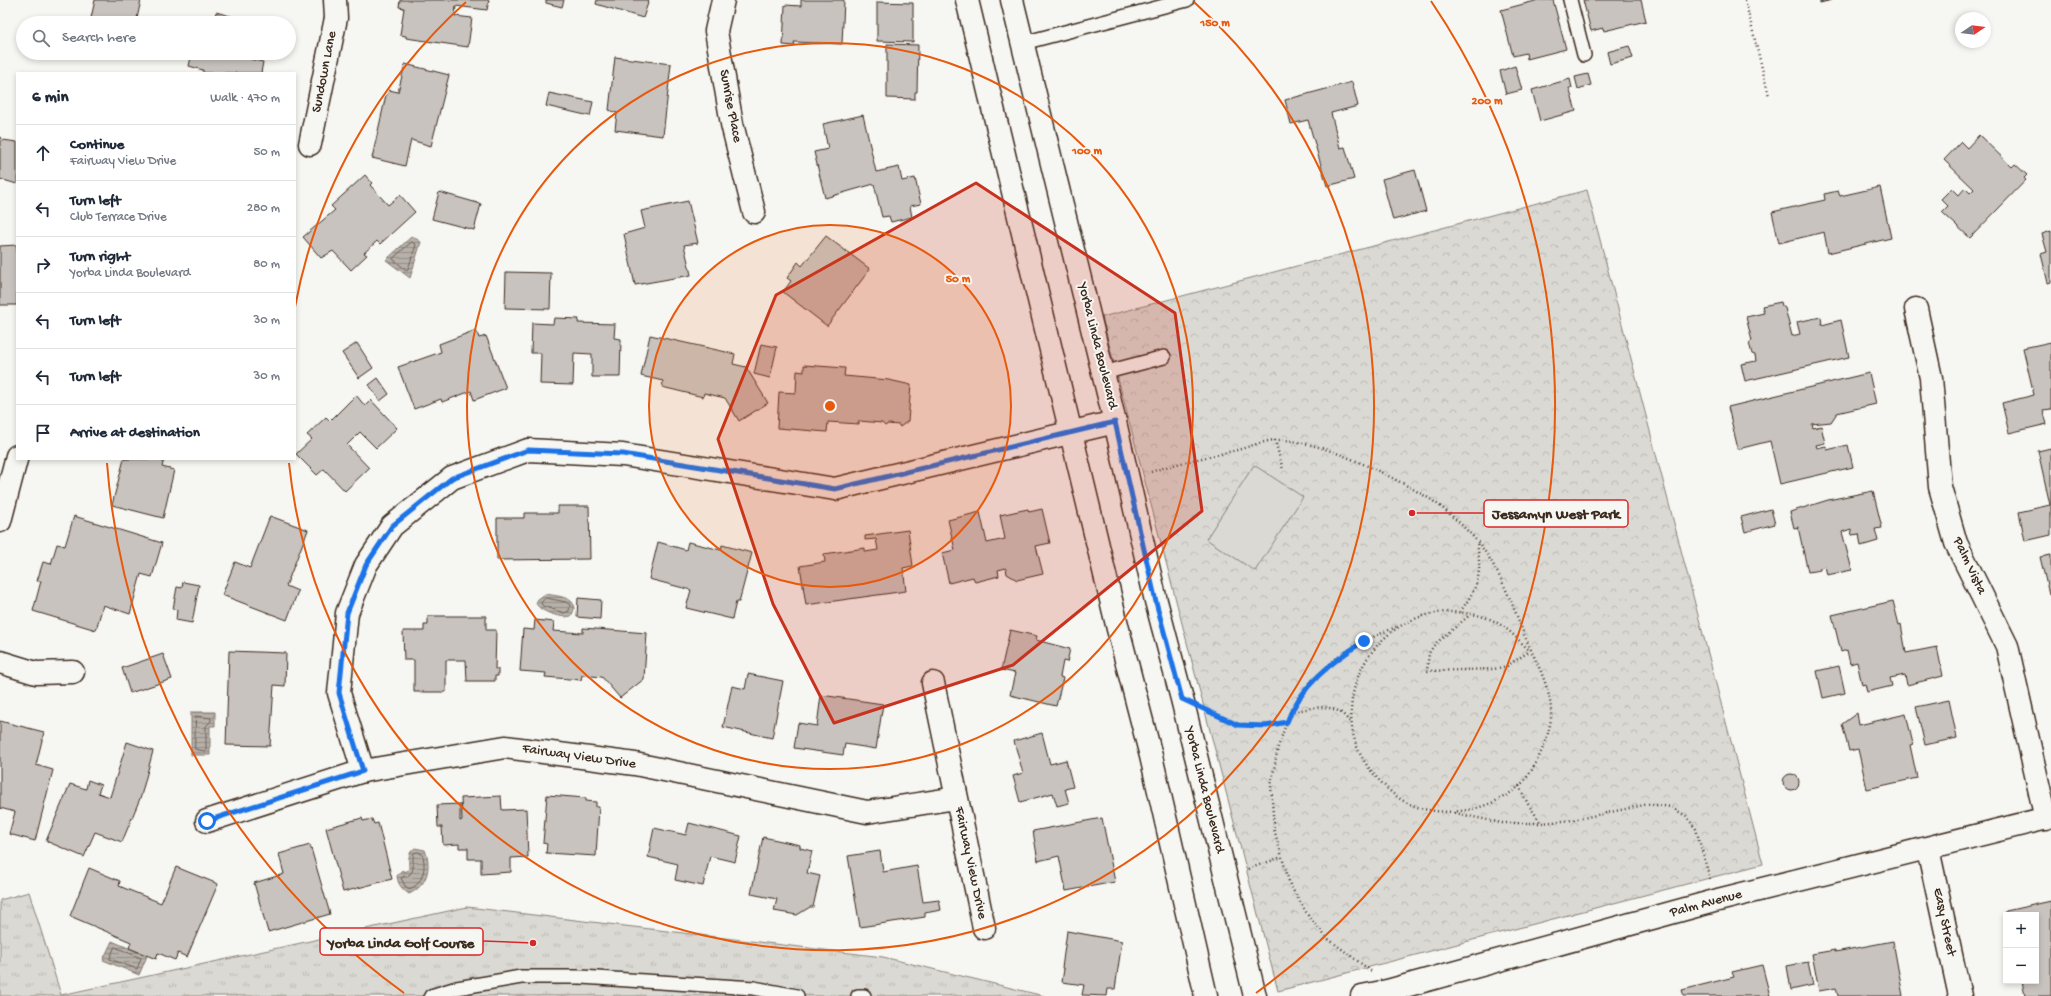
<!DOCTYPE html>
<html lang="en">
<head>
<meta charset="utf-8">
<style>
	:root { --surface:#fff; --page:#f2f2f3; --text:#1f2937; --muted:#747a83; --line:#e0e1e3 }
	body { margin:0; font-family:"Gochi Hand",sans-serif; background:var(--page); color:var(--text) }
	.controls { position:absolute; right:12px; bottom:12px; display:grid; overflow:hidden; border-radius:0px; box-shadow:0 2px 6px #0003 }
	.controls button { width:36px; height:36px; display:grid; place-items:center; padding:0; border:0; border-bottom:1px solid var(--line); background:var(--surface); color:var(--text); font:20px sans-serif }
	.compass { position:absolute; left:1955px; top:12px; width:36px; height:36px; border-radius:50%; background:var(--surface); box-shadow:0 2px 6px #0003; rotate:77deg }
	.stop { position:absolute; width:12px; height:12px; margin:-9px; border:3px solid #1a73e8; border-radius:50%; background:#fff }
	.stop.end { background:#1a73e8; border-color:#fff; box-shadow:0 1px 4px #0008 }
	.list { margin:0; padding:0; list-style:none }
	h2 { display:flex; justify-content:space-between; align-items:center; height:52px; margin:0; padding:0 16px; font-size:17px }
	h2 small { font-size:13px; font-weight:400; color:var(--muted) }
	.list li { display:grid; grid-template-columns:26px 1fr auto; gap:12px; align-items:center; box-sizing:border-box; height:56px; padding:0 16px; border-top:1px solid var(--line) }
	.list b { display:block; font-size:15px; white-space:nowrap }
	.list p { margin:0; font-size:13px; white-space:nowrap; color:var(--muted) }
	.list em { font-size:13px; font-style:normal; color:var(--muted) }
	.icon { flex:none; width:22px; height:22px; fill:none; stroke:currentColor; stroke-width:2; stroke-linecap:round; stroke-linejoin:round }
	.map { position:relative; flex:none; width:2051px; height:996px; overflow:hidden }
	.search { position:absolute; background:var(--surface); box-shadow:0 2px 6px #0003; left:16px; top:16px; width:280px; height:44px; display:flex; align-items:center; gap:10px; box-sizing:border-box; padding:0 14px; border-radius:22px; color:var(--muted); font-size:15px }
	.panel { position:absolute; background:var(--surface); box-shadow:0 2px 6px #0003; left:16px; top:72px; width:280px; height:388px; border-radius:0px }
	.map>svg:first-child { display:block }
	.grass { fill:url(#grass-tufts); stroke:#8a8278 }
	.forest { fill:url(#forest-crowns); stroke:#8a8278 }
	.pitch { fill:#dad9d3; stroke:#8a8278 }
	.water { fill:url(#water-rules); stroke:#857a71 }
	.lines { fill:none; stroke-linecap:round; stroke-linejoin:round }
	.shore { stroke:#6c6056; stroke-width:1 }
	.building { fill:#c8c3be; stroke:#3b2a1e }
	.lane-casing { stroke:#3b2a1e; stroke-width:16 }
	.street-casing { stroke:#3b2a1e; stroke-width:25 }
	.primary-casing { stroke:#3b2a1e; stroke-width:25 }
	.path { stroke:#3b2a1e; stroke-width:2.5; stroke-dasharray:1 3; stroke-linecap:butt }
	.lane { stroke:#f6f6f2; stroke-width:13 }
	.street { stroke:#f6f6f2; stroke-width:22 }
	.primary { stroke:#f6f6f2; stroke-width:22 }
	.route { stroke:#1a73e8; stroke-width:5 }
	.marked { fill:#c8321e; fill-opacity:0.2; stroke:#c8321e; stroke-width:3; stroke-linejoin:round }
	.ring { fill:none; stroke:#e8590c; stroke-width:2 }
	.labels { text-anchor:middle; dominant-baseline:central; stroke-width:4; stroke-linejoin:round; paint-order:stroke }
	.street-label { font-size:14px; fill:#3b2a1e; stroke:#f6f6f2 }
	.centre { fill:#e8590c; stroke:#f6f6f2; stroke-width:2 }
	.ring-label { font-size:12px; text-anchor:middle; font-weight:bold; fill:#e8590c; stroke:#f6f6f2; stroke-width:4; stroke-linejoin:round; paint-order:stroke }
	.leader { fill:none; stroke:#d62828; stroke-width:1.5 }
	.callout-dot { fill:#d62828; stroke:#f6f6f2; stroke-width:1.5 }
	.callout { fill:#f6f6f2; stroke:#d62828; stroke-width:1.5 }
	.callout-label { font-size:15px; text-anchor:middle; font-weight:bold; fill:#3b2a1e }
</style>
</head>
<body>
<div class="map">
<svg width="2051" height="996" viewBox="0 0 2051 996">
	<defs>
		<pattern id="grass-tufts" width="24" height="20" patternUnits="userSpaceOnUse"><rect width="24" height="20" fill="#dad9d3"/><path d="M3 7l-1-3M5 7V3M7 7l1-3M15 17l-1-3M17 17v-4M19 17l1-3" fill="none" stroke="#bcbab5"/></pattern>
		<pattern id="forest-crowns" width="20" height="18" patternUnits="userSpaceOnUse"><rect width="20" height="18" fill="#dad9d3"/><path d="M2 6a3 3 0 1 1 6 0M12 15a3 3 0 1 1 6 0" fill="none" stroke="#bcbab5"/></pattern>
		<pattern id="water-rules" width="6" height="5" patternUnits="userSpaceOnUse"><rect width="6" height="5" fill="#b6b0a9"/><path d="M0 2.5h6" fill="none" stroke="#958f89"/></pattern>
	</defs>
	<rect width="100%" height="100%" fill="#f6f6f2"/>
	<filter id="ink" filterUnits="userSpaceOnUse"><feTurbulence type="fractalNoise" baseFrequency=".025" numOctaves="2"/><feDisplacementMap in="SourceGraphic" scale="8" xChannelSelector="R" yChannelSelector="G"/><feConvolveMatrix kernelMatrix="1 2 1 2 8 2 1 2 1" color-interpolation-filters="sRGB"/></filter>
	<g filter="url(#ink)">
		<polygon class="grass" points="29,892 61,995 467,907 883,957 1044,996 0,996 0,900"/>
		<polygon class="forest" points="1587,190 1763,864 1278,991 1102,317"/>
		<polygon class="pitch" points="1254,465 1303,497 1255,571 1206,539"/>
		<g class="water">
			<polygon points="412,236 421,242 410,278 386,260"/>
			<path d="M545 594C557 596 583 597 571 616 563 619 539 612 536 603L538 599Z"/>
			<polygon points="191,712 215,712 215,726 210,726 210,755 191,755"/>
			<path d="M415 848 425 850C432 868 427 886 409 894 402 889 398 885 397 876L402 870 405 872 409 869C409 860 407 853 415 848Z"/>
			<polygon points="112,941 147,956 139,975 103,960"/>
		</g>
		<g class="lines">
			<g class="shore">
				<polygon points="412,242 416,245 408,269 406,270 393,259"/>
				<polygon points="546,598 566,602 570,605 569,611 564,613 543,606 541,603"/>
				<polygon points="196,716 211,718 211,721 206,726 206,749 205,751 195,749"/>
				<path d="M418 852 422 854C427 866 423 885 409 889L405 886 401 878C404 875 407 877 410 874 416 869 411 860 414 853Z"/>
				<polygon points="115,947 141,958 137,969 110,959"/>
			</g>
		</g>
		<g class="building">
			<polygon points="95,0 141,0 136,23 111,23 91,18"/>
			<polygon points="400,0 489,0 487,10 456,6 455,16 472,18 468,47 406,38 406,36 400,35 404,8 399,7"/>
			<polygon points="546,0 564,0 562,7 546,3"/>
			<polygon points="597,0 649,0 643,18 596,4"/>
			<polygon points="801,0 844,0 842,44 794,42 795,46 783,45 785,5 801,6"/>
			<polygon points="1539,0 1553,0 1566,49 1527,59 1526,53 1513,56 1501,10"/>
			<polygon points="1583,0 1641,0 1646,21 1604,31 1603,28 1591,31"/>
			<polygon points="1820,0 1832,0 1820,3"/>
			<polygon points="877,2 913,3 913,42 877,41"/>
			<polygon points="216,12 255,23 214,23"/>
			<polygon points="887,44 918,45 917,92 915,92 915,99 887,98"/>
			<polygon points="1629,46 1633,58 1610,64 1607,52"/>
			<polygon points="192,53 252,53 250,59 263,62 261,73 203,73 203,70 189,66"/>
			<polygon points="615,57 671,64 663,136 615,130 617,113 609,110"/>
			<polygon points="405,64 449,75 431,146 411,140 405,166 372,158 386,95 387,95 389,90 398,92"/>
			<polygon points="1515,66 1522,90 1506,94 1500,71"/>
			<polygon points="1588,74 1591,85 1578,89 1575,77"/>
			<polygon points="1570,79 1572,88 1569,88 1576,111 1540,121 1532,90"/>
			<polygon points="1352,82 1358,106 1331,113 1340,148 1345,147 1354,179 1327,186 1308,120 1291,124 1285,100"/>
			<polygon points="549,93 593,102 590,116 546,106"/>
			<polygon points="863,115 876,172 899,167 902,181 915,178 921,204 910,206 912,217 891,222 889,216 882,217 874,184 825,198 814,152 828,149 823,124"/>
			<polygon points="1979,135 2012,167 2015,164 2027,175 2024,178 2026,180 1970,238 1942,212 1948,206 1941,199 1952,188 1959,195 1965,188 1970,193 1974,189 1944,160 1961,142 1967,148"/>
			<polygon points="0,136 3,140 17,142 17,184 0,179"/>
			<polygon points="1415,170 1426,211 1393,220 1382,179"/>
			<polygon points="365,175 372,183 370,185 388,205 400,195 415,212 380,244 377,241 364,253 367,255 351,270 333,251 321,258 303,237 335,210 331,206"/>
			<polygon points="1880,187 1891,238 1828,253 1824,232 1779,243 1772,212 1825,200 1824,194 1838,191 1840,196"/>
			<polygon points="439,192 481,204 474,230 432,219"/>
			<polygon points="688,201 698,243 684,245 691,275 635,285 624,234 645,228 641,211"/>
			<polygon points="2051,231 2051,282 2048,283 2041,254 2047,252 2042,234"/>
			<polygon points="826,236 870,269 827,326 783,292 791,281 787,278 798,262 802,266"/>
			<polygon points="17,245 17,305 0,305 0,246"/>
			<polygon points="506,272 551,273 550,309 505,308"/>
			<polygon points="1781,302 1782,306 1785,308 1792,336 1800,334 1797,322 1821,317 1822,325 1841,320 1849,357 1745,381 1741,364 1756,361 1755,355 1752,354 1749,343 1752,341 1746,317 1764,313 1762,306"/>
			<polygon points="554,318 579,319 578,323 615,324 614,338 621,339 620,377 592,377 592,354 574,353 573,385 540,384 541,353 531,353 532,323 553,324"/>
			<polygon points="476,330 479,338 486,336 506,388 474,400 471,391 442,402 441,399 414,409 398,367 441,352 439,344"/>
			<polygon points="650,335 735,354 733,364 746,367 768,403 739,421 725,398 704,393 703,397 662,387 663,381 641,376"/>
			<polygon points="2051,342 2051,409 2043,410 2047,424 2009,433 2002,403 2034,395 2023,348"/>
			<polygon points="357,343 373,368 359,378 342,353"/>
			<polygon points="761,344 777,347 770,378 754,374"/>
			<polygon points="804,365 845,368 844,376 889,380 911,385 908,421 900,427 899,425 888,424 885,426 882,423 859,421 859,424 828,422 827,432 777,428 779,392 796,393 797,371 804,372"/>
			<polygon points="1869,373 1876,404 1837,413 1831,422 1812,424 1813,428 1821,426 1825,443 1816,445 1817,448 1826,446 1827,450 1848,445 1853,467 1780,484 1770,441 1738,449 1728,407"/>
			<polygon points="378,378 389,394 380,401 369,385"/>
			<polygon points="356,395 365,406 371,400 397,428 376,448 360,432 347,445 369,468 345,491 324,469 317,475 296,454 312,439 307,435 326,417 330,421"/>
			<polygon points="2051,448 2051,535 2025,541 2019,512 2050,505 2038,451"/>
			<polygon points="124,459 164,459 162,467 174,470 163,518 112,505"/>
			<polygon points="1873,491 1882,528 1875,529 1878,541 1861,546 1859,534 1852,535 1851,529 1842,532 1852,570 1827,575 1825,566 1820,568 1820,570 1808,572 1798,527 1794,528 1790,512 1828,500"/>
			<polygon points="558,506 589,506 590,559 497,560 497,518 524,518 524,513 558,513"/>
			<polygon points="1028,509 1029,512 1042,509 1050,543 1036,546 1043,574 1017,580 1007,574 1006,568 998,570 999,576 975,582 973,577 949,583 942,553 955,550 948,520 980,512 987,543 1005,539 1000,515"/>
			<polygon points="1771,509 1775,524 1745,532 1741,517"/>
			<polygon points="74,516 162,543 152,577 141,574 130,614 103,605 96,630 33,611 41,581 37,581 43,562 51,564 57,544 65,546"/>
			<polygon points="270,516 308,530 286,586 298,591 287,620 222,595 235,562 250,568"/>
			<polygon points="908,530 913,566 903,568 906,591 806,605 800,566 825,562 824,554 865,548 865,552 878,550 876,539 865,540 865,536"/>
			<polygon points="658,542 686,550 688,542 721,550 722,545 752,553 739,602 736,602 732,619 686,608 691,590 649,579"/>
			<polygon points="2051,555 2051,594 2049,594 2040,557"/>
			<polygon points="183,582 199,585 192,623 176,620 177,610 173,609 177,587 182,588"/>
			<polygon points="578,598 601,600 600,619 577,617"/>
			<polygon points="1893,601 1899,625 1901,624 1906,653 1937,647 1943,676 1907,685 1905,675 1890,678 1892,686 1867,692 1865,684 1862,685 1857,662 1850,664 1847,650 1841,652 1832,615"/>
			<polygon points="428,616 486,616 486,630 496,630 495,669 498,669 498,676 495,676 495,681 467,681 466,660 446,660 446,692 414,692 414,660 404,660 403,631 424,631 424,625 428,625"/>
			<polygon points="535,620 554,622 553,631 583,633 583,628 647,633 644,679 620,698 602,677 582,675 581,680 545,677 546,673 520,671 523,629 534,630"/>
			<polygon points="1010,630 1037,636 1036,640 1070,649 1067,662 1063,661 1060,677 1063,678 1056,706 1010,695 1015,673 1001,670"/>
			<polygon points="229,651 286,653 285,686 274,685 270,746 226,745"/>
			<polygon points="163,654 172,679 130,693 122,668"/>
			<polygon points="1839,666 1845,693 1823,698 1817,671"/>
			<polygon points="748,674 783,681 772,738 723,727 732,686 745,689"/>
			<polygon points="821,695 883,704 876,749 845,744 843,755 794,748 798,723 817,726"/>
			<polygon points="1949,700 1957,738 1925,745 1916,707"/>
			<polygon points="1857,713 1859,725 1906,714 1913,744 1910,745 1917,778 1867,789 1858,749 1849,751 1842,724"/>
			<polygon points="0,721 44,732 36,765 53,770 35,841 9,834 15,812 0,808"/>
			<polygon points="1042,733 1050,764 1066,760 1073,787 1065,789 1069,803 1057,806 1053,793 1020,802 1013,776 1023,773 1014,741"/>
			<polygon points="127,742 153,751 141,796 122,842 95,832 84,857 46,841 70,784 86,789 88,780 101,785 98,793 110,797"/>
			<circle cx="1791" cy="782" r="8"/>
			<polygon points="547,795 586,798 586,801 596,802 596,807 599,807 596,856 546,853 547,844 543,843"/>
			<polygon points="501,796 502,810 526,809 528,857 511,858 511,872 481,874 481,859 468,859 468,848 459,848 459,844 443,845 442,827 438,827 437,805 460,804 460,821 462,820 461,798"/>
			<polygon points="362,818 363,821 372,819 374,824 378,823 392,879 343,892 326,828"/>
			<polygon points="1102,818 1115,882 1066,891 1059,856 1038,861 1033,831"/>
			<polygon points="689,823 741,836 735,862 710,856 703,886 675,880 678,864 648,857 654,828 686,835"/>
			<polygon points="763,837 800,845 800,848 812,851 807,873 820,876 813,907 810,907 797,915 774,911 777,899 751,894"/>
			<polygon points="310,845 330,914 268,932 254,883 284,874 279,854"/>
			<polygon points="880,851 883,872 917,866 923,902 939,900 941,910 925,913 925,917 860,927 848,856"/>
			<polygon points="176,867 218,884 187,957 178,953 175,960 158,953 156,959 129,948 131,942 70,916 89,868 120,881 119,886 161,903"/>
			<polygon points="2051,901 2051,996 2025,996 2022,981 2036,981 2036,915 2006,915 2006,911"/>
			<polygon points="1067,931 1122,941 1115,989 1108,989 1107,996 1082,995 1084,985 1062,982 1064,969 1062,968"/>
			<polygon points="1893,941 1903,996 1838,996 1836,988 1819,991 1812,954 1835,950 1835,952"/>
			<polygon points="1808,962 1813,985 1791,990 1787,966"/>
			<polygon points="1762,965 1770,996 1684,996 1682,990 1734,977 1732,972"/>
		</g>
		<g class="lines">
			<g class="lane-casing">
				<g id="lane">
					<polyline points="1570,0 1584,55"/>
					<polyline points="1023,43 1187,0"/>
					<polyline points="1103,373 1164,357"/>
					<polyline points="431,996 457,988 521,977 581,977 754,988 797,996"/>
					<polyline points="858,996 864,996"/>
				</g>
			</g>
			<g class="street-casing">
				<g id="street">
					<polyline points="723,0 716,31 732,124 754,212"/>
					<polyline points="310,144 336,18 335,0"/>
					<polyline points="1916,309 1931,378 1940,487 1956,543 2007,646 2046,819"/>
					<polyline points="0,521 17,456"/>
					<polyline points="0,662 36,673 73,672"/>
					<polyline points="933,683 984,928"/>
					<polyline points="363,771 339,693 347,613 366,565 392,526 452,478 528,450 623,455 835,489 1115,422"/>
					<polyline points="207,821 363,771 505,747 635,764 867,812 956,798"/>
					<polyline points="1928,849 1960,996"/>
					<polyline points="1362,996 1387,991 1718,900 2051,817"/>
				</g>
			</g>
			<g class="primary-casing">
				<g id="primary">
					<polyline points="967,0 1118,629 1151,756 1206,996"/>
					<polyline points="1012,0 1115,422 1156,601 1182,699 1255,996"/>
				</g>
			</g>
			<g class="path">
				<polyline points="1745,0 1769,96"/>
				<polyline points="1275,440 1283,470"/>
				<path d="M1151 472C1179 462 1209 457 1237 450 1249 447 1263 441 1275 440 1318 438 1394 477 1430 499 1443 507 1466 528 1476 540 1496 563 1511 600 1522 629 1532 656 1553 687 1551 718 1549 739 1534 773 1518 787 1485 815 1424 823 1390 791 1375 777 1361 761 1355 741 1337 679 1383 614 1448 612 1466 612 1486 615 1501 625 1512 632 1521 643 1530 651"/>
				<path d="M1460 612C1479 585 1482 576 1477 542"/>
				<polyline points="1471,614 1435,644 1429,653 1427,671 1494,669 1507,666 1530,651"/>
				<path d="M1209 712C1242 728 1250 729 1286 722"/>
				<path d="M1290 713C1305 709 1325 703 1340 712 1344 715 1348 720 1351 723"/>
				<polyline points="1519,786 1528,804 1541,823"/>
				<polyline points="1455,813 1502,823 1541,823 1573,820 1649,804 1671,807 1686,816 1696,829 1710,879"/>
				<polyline points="1248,869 1282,857"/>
				<polyline points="1371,971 1327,938 1309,917 1290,885 1274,829 1271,786 1278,747 1290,713 1311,682 1337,658 1364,641 1398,626"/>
			</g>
			<use href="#lane" class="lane"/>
			<use href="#street" class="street"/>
			<use href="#primary" class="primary"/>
		</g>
	</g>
	<g class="lines" filter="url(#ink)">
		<path class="route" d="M207 821 363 771 339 693 347 613 366 565 392 526 452 478 528 450 623 454 835 489 1115 422 1156 602 1182 699 1238 725 1266 726 1287 722C1300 686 1333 661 1364 641"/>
	</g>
	<path class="marked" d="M976 183 1175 313 1202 511 1013 665 834 723 773 604 718 439 776 295Z"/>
	<circle cx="830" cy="406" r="181" fill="#e8590c" fill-opacity=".12"/>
	<g class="ring">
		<circle cx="830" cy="406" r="181"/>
		<circle cx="830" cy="406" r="363"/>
		<path d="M295 307A544 544 0 0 1 466 2M1194 2A544 544 0 1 1 289 463"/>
		<path d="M404 993A725 725 0 0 1 107 463M1431 1A725 725 0 0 1 1256 993"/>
	</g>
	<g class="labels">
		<g class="street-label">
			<text transform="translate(325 72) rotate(-79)">Sundown Lane</text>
			<text transform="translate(730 106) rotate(79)">Sunrise Place</text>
			<text transform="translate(1097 346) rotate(76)">Yorba Linda Boulevard</text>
			<text transform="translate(1969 566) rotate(65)">Palm Vista</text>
			<text transform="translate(579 757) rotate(8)">Fairway View Drive</text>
			<text transform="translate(1204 790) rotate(76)">Yorba Linda Boulevard</text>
			<text transform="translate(970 863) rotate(78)">Fairway View Drive</text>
			<text transform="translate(1706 904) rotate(-15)">Palm Avenue</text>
			<text transform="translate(1944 922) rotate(78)">Easy Street</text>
		</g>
	</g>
	<circle cx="830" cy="406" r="6" class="centre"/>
	<g class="ring-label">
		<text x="1215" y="26">150 m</text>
		<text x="1487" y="104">200 m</text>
		<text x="1087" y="154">100 m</text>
		<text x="958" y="282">50 m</text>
	</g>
	<path class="leader" d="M1412 513L1484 513M533 943L483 941"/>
	<g class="callout-dot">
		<circle cx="1412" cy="513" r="4"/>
		<circle cx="533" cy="943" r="4"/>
	</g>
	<g class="callout">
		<rect x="1484" y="500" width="144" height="27" rx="4"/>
		<rect x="320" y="928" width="163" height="27" rx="4"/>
	</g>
	<g class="callout-label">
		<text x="1556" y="518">Jessamyn West Park</text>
		<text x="401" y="947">Yorba Linda Golf Course</text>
	</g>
</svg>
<div class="controls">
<button>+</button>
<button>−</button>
</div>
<svg class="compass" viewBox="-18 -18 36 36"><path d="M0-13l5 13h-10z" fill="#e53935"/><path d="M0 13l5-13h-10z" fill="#747a83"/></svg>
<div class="stop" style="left:207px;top:821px"></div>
<div class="stop end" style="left:1364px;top:641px"></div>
<div class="search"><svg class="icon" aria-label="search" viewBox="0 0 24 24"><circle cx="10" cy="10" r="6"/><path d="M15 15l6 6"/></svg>Search here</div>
<section class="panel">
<h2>6 min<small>Walk · 470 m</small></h2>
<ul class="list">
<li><svg class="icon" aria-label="ahead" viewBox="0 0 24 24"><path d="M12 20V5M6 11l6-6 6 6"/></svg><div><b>Continue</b><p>Fairway View Drive</p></div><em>50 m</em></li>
<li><svg class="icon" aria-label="left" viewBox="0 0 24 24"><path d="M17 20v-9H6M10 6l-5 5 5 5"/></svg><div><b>Turn left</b><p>Club Terrace Drive</p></div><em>280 m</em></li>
<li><svg class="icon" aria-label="right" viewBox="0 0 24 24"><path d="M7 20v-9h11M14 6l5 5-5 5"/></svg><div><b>Turn right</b><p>Yorba Linda Boulevard</p></div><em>80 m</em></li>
<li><svg class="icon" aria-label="left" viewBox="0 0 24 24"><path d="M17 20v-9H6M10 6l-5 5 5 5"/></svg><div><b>Turn left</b></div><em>30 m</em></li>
<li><svg class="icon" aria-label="left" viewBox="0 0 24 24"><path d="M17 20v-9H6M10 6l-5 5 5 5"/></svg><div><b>Turn left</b></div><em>30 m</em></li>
<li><svg class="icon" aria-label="arrive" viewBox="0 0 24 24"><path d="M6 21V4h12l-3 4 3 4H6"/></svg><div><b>Arrive at destination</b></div></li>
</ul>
</section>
</div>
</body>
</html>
